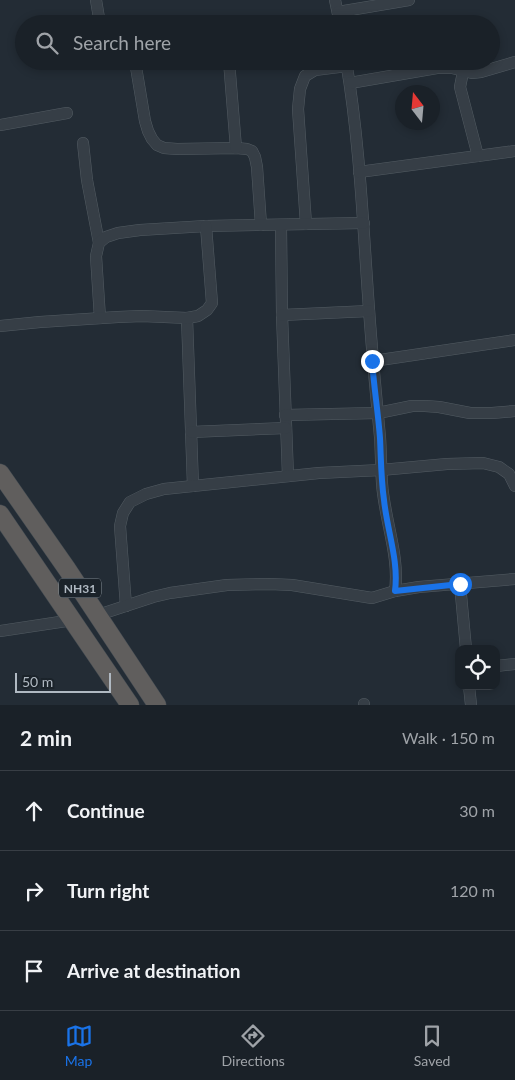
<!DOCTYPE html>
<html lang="en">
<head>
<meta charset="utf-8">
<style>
	:root { --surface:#1a2128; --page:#272e34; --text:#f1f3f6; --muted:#9fa3a8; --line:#383e45; --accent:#1a73e8 }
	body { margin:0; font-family:Lato,sans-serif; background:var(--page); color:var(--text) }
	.controls { position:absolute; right:15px; bottom:15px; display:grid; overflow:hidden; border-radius:10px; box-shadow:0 2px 8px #0003 }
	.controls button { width:45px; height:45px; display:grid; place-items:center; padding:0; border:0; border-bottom:1px solid var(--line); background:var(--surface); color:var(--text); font:25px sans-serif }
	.compass { position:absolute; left:395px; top:85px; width:45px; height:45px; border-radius:50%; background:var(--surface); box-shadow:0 2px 8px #0003; rotate:344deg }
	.scale { position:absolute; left:15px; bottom:12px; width:96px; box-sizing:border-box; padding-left:5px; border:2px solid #b0b9c2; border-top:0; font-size:14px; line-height:18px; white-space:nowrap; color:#b0b9c2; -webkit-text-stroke:4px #1b232a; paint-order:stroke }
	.stop { position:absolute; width:15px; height:15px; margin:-11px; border:4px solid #1a73e8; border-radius:50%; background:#fff }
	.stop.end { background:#1a73e8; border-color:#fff; box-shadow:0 1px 5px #0008 }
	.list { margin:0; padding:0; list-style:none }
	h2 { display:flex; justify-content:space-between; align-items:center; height:65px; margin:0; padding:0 20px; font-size:21px }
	h2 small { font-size:16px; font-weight:400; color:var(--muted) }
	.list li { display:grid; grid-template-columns:32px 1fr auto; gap:15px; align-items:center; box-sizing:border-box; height:80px; padding:0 20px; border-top:1px solid var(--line) }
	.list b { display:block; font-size:19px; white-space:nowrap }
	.list em { font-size:16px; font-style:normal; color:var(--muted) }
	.icon { flex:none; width:28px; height:28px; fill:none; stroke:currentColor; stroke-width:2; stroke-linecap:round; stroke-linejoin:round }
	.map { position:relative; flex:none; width:515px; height:705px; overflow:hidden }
	.search { position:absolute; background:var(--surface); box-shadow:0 2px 8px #0003; left:15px; right:15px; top:15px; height:55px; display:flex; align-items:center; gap:12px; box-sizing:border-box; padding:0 18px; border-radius:28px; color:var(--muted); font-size:19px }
	.sheet { height:305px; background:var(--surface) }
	nav { display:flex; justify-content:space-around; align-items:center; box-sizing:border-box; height:70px; border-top:1px solid var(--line); background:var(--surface); font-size:14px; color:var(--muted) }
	nav a { display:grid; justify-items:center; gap:2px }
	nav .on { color:var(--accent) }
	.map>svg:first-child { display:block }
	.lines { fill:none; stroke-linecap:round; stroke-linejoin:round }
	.minor-casing { stroke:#535c63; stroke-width:12 }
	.trunk-casing { stroke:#404950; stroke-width:19 }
	.minor { stroke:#363e46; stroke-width:11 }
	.trunk { stroke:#605e5d; stroke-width:18 }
	.route { stroke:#1a73e8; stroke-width:6 }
	.labels { text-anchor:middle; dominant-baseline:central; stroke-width:4.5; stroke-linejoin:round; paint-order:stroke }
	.shield { fill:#1b232a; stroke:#838c94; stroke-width:1 }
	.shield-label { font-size:12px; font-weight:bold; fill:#b0b9c2 }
</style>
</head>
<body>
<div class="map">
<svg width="515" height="705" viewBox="0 0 515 705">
	<rect width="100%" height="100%" fill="#232c35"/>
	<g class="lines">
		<g class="minor-casing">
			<g id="minor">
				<polyline points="96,0 100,24"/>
				<polyline points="335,0 340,24"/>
				<polyline points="338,12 409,0"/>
				<polyline points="135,61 145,121 148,131 152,139 157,145 164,148 177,149 236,148 247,149 252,151 255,157 257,167 261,225"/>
				<polyline points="229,61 236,148"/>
				<path d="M346 61C360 143 363 227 369 309 372 352 376 395 380 437 381 452 381 468 382 483 384 518 400 556 395 591"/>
				<polyline points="463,72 460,87 478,156"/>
				<polyline points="350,83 437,68 452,68 472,73 481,72 515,62"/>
				<polyline points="0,125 67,113"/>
				<polyline points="83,143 87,180 99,243"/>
				<polyline points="359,172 515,151"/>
				<polyline points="306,224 298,109 300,89 305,76 315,70 347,66"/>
				<polyline points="281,225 282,315 288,476"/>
				<polyline points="282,315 369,311"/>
				<polyline points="100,318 96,256 99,243 106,237 118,233 140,230 206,226 364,223"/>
				<polyline points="187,318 193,486"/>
				<polyline points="0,326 40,322 118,317 142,316 187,318 198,316 207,310 212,303 206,226"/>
				<polyline points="373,361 515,340"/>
				<polyline points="285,415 378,413 412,406 425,406 439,407 470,413 492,413 515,411"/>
				<polyline points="191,432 286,428"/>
				<polyline points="460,584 466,649"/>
				<polyline points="126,606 120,526 123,513 130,502 146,494 164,489 319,473 381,470 447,464 483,463 499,467 509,474 515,486"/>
				<polyline points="98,615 153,597 170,593 227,585 270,584 292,585 372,598 395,591 419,587 515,579"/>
				<polyline points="0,631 73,620"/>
				<polyline points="496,666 515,664"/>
				<polyline points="469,686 471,705"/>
				<polyline points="364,704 364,705"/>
			</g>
		</g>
		<g class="trunk-casing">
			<g id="trunk">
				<polyline points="0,473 67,569 157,705"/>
				<polyline points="0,514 130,705"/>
			</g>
		</g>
		<use href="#minor" class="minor"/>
		<use href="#trunk" class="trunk"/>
	</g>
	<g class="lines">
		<path class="route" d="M372 361C374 387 378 412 380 438 381 459 381 479 384 500 387 530 399 561 395 591L460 584"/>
	</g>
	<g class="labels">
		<rect class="shield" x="59" y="578.5" width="42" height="19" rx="4"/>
		<g class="shield-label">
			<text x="80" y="588">NH31</text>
		</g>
	</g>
</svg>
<div class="controls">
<button><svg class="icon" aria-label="locate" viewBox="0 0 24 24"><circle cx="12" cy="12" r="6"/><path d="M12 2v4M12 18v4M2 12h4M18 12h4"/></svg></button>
</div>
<svg class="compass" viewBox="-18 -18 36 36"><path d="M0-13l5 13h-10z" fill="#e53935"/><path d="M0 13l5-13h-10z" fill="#9fa3a8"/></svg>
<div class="scale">50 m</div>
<div class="stop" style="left:460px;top:584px"></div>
<div class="stop end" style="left:372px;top:361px"></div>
<div class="search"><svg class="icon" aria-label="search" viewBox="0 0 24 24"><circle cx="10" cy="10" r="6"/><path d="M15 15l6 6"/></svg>Search here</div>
</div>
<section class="sheet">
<h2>2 min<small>Walk · 150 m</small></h2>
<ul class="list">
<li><svg class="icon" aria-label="ahead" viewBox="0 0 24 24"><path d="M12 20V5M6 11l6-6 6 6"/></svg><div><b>Continue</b></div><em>30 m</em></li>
<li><svg class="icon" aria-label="right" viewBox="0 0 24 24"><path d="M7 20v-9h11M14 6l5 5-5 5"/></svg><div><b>Turn right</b></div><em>120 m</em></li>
<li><svg class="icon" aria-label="arrive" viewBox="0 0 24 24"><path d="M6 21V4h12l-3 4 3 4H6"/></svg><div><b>Arrive at destination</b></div></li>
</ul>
</section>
<nav>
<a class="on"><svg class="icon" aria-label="map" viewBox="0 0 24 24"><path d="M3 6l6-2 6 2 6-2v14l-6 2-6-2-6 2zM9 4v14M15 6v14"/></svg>Map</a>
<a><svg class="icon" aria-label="directions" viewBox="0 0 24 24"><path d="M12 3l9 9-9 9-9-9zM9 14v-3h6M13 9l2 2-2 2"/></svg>Directions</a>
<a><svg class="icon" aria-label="saved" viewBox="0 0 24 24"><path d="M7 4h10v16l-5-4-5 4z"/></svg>Saved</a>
</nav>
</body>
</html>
